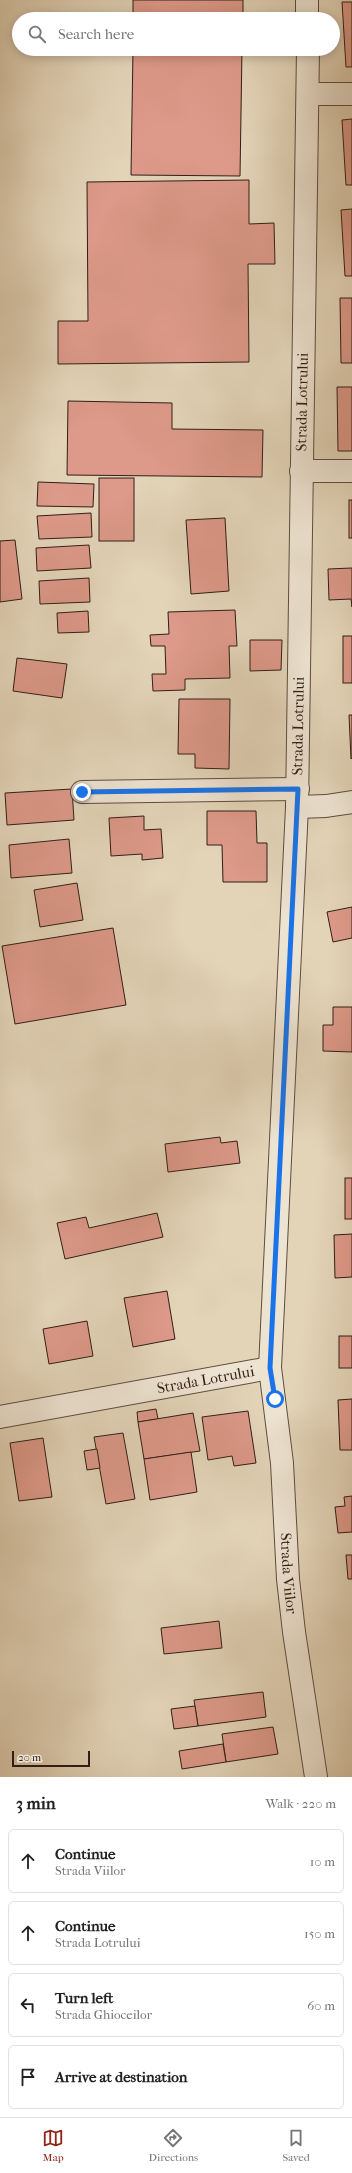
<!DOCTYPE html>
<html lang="en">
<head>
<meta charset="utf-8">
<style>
	:root { --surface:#fff; --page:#f2f2f2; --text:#202124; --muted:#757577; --line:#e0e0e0; --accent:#8f2418 }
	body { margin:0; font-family:"IM FELL French Canon",serif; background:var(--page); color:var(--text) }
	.scale { position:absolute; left:12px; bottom:10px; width:78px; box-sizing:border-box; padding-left:4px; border:2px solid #311e17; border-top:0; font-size:11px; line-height:14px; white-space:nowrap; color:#311e17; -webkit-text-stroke:3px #ede3d1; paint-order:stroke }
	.stop { position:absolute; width:12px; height:12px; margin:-9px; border:3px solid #1a73e8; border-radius:50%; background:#fff }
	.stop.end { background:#1a73e8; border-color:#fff; box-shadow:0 1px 4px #0008 }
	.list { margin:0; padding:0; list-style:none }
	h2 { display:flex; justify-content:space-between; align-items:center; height:52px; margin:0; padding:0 16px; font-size:17px }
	h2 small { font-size:13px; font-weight:400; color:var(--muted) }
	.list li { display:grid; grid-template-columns:26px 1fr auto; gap:12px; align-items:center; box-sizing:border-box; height:64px; margin:0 8px 8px; padding:0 8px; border:1px solid var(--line); border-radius:6px }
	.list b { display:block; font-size:15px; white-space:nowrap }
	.list p { margin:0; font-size:13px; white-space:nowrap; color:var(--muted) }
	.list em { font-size:13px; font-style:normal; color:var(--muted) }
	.icon { flex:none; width:22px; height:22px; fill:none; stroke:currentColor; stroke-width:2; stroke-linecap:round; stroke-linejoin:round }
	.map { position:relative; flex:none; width:352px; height:1777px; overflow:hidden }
	.search { position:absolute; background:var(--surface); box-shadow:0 2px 10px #0003; left:12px; right:12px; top:12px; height:44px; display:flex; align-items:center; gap:10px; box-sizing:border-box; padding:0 14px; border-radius:22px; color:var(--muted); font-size:15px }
	.sheet { height:340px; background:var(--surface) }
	nav { display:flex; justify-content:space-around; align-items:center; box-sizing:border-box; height:56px; border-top:1px solid var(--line); background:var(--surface); font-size:11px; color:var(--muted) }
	nav a { display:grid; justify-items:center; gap:2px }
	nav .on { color:var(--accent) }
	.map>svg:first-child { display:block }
	.building { fill:#dd9989; stroke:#311e17 }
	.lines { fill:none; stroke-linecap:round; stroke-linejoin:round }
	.minor-casing { stroke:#5e4c3f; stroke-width:24 }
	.minor { stroke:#ede3d1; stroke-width:22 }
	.route { stroke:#1a73e8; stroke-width:5 }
	.labels { text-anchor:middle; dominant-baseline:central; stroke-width:3; stroke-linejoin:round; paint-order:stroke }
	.street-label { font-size:15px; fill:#311e17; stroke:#ede3d1 }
</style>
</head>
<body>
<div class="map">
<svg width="352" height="1777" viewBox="0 0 352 1777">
	<rect width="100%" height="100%" fill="#e3d4b8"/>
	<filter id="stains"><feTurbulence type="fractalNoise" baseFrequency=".005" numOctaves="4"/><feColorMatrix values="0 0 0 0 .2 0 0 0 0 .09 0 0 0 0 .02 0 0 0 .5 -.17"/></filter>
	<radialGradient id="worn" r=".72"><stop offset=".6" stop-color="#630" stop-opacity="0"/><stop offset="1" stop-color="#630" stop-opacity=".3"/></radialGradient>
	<g class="building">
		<rect x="133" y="0" width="110" height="19"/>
		<polygon points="342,2 352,2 352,67 346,67"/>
		<polygon points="133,49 242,49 240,176 131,175"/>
		<polygon points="352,119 352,185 346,185 342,120"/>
		<polygon points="249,180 249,224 274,223 275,264 248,264 249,362 58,364 58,321 88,321 87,182"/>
		<polygon points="352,209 352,276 345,276 341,210"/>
		<polygon points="340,298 352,298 352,363 341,363"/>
		<polygon points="337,387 352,387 352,451 338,451"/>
		<polygon points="68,401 172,403 172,429 263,430 262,477 67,475"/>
		<rect x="99" y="478" width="35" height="63"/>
		<polygon points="38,482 94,484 93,507 37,506"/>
		<rect x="349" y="500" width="3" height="38"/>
		<polygon points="91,513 92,537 39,539 37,516"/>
		<polygon points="225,518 229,591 191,594 186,520"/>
		<polygon points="15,540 22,599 0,602 0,541"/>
		<polygon points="89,545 91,568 37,571 36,548"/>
		<polygon points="352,568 352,607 351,599 329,600 328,569"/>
		<polygon points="89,578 90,602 40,604 39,581"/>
		<polygon points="235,610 237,646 229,646 230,678 185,679 185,690 153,691 152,674 166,674 165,646 151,646 150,635 169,634 168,612"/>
		<polygon points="88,611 89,632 58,633 57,613"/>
		<rect x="343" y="636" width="9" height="47"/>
		<polygon points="250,640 282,640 281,670 250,671"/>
		<polygon points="17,658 67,664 62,698 13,691"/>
		<polygon points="179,699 230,699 229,769 195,768 195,754 178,754"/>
		<polygon points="349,715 352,715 352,758 351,759"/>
		<polygon points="72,789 74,820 7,825 5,793"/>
		<polygon points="207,811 256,811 257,843 267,843 267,882 223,882 222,845 207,845"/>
		<polygon points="144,816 144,830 161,829 163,858 142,860 142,854 111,856 109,818"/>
		<polygon points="69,839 72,873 11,878 9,845"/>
		<polygon points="77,883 83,920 40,927 34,890"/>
		<polygon points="352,907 352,938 333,942 327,912"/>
		<polygon points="113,928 126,1005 15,1024 2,946"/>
		<polygon points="333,1007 352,1007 352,1052 323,1051 323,1025 333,1025"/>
		<polygon points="220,1137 221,1143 237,1141 240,1163 168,1172 165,1144"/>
		<rect x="345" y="1178" width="7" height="41"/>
		<polygon points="157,1213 163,1237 65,1259 57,1223 86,1217 89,1228"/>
		<polygon points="352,1234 352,1277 335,1278 334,1235"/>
		<polygon points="167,1291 175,1339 133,1347 124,1298"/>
		<polygon points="87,1321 93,1356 49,1364 43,1329"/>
		<rect x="339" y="1336" width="13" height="32"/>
		<polygon points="352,1399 352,1450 340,1450 338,1400"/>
		<polygon points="156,1409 158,1419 138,1422 137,1412"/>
		<polygon points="248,1411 256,1463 234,1466 232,1456 208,1460 202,1417"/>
		<polygon points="193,1413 200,1451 144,1459 138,1422"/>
		<polygon points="123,1433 135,1499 106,1504 94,1437"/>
		<polygon points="43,1438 52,1497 19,1501 10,1443"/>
		<polygon points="97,1449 100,1468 87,1470 84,1451"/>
		<polygon points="191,1452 197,1492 150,1500 144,1459"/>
		<polygon points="352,1496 352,1532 338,1533 335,1507 345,1506 344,1497"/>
		<polygon points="346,1555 352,1555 352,1579 348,1579"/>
		<polygon points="219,1621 222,1648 164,1654 161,1628"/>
		<polygon points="263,1692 266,1717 198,1726 194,1700"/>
		<polygon points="195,1706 198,1726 174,1729 171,1709"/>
		<polygon points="273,1727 278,1754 226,1762 222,1734"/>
		<polygon points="223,1744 226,1762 182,1769 179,1751"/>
	</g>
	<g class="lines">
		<g class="minor-casing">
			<g id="minor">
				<polyline points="307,0 307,19"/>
				<path id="s1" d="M308 49 297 807 270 1368 282 1463 288 1579 294 1632 316 1777"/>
				<polyline points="308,94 352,94"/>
				<polyline points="301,471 352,471"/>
				<polyline points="82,792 298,789"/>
				<polyline points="297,807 326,806 352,802"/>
				<path id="s2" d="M0 1417 270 1368"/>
			</g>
		</g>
		<use href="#minor" class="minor"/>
	</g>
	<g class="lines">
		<polyline class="route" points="82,792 298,789 270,1368 275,1399"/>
	</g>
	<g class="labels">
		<g class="street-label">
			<text transform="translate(302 402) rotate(-89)">Strada Lotrului</text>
			<text transform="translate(298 726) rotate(-89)">Strada Lotrului</text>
			<text stroke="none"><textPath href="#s2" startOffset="209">Strada Lotrului</textPath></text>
			<text stroke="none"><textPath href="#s1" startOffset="1526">Strada Viilor</textPath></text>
		</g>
	</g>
	<rect width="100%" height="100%" filter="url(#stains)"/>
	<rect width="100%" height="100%" fill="url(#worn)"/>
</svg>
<div class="scale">20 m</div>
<div class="stop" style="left:275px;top:1399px"></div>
<div class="stop end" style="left:82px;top:792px"></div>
<div class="search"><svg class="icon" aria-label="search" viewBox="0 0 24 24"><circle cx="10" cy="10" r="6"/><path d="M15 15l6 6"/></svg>Search here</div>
</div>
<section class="sheet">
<h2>3 min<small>Walk · 220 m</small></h2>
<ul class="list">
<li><svg class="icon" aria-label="ahead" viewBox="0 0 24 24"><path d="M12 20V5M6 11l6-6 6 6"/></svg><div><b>Continue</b><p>Strada Viilor</p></div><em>10 m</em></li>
<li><svg class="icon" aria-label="ahead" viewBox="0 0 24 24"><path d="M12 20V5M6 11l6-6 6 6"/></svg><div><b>Continue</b><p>Strada Lotrului</p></div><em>150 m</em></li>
<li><svg class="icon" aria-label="left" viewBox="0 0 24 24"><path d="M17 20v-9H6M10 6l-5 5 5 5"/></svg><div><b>Turn left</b><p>Strada Ghioceilor</p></div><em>60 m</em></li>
<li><svg class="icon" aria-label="arrive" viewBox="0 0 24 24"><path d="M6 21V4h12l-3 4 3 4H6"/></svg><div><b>Arrive at destination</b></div></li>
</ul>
</section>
<nav>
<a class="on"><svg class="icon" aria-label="map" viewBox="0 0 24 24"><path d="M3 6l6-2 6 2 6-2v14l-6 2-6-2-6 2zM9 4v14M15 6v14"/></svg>Map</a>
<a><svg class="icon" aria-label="directions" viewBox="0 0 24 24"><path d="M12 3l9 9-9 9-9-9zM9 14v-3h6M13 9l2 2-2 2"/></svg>Directions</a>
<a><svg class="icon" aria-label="saved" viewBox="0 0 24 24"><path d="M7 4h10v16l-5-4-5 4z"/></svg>Saved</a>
</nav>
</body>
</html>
